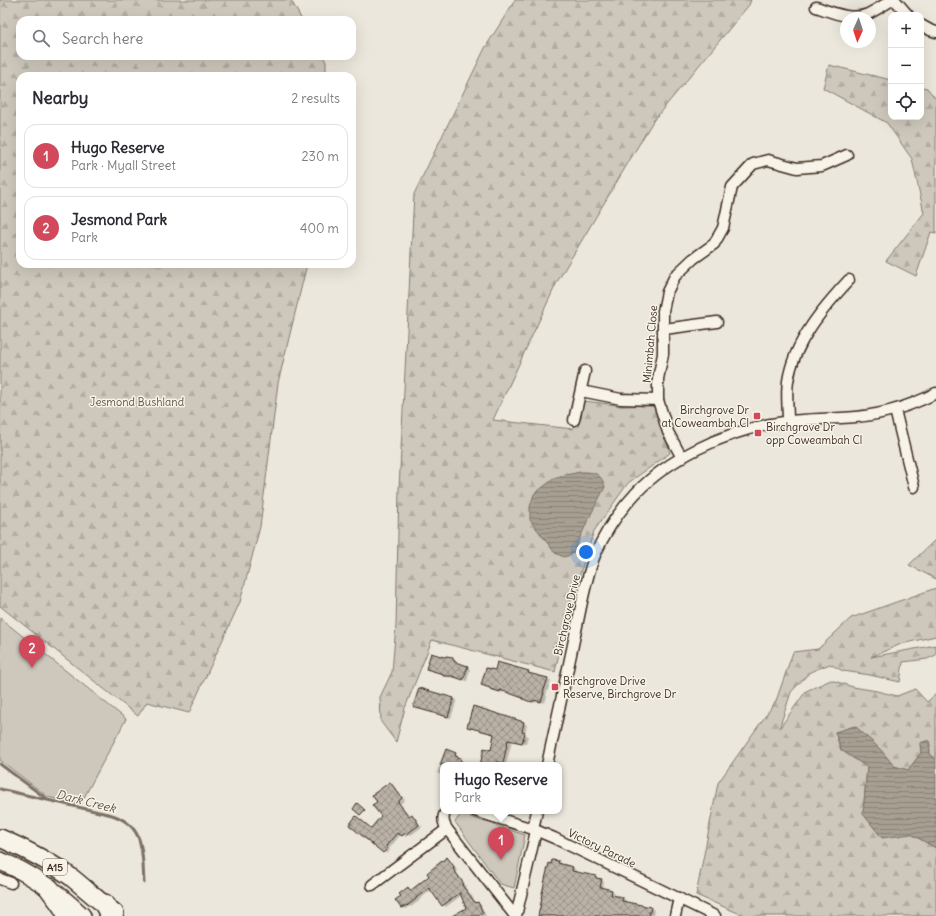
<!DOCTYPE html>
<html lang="en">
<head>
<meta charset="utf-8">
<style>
	:root { --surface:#fff; --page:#f2f2f3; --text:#2b2b33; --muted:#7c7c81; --line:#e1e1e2; --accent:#d1495b }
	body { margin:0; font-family:Delius,sans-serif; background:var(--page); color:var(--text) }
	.controls { position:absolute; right:12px; top:12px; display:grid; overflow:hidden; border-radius:8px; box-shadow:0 4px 16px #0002 }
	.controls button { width:36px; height:36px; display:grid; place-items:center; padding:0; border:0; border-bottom:1px solid var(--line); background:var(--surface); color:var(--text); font:20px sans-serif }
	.compass { position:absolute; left:840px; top:12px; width:36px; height:36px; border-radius:50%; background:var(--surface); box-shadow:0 4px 16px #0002; rotate:183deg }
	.you { position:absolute; left:586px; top:552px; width:14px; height:14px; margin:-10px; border:3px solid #fff; border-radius:50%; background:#1a73e8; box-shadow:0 0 0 6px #1a73e833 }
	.badge { display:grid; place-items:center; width:26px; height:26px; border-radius:50%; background:var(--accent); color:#fff; font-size:13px; font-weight:700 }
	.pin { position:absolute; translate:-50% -33px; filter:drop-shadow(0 1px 2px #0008) }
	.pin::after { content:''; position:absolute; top:21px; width:14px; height:12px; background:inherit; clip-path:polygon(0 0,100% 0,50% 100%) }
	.popup { position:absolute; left:440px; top:762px; width:122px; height:52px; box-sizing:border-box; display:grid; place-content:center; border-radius:8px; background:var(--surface); filter:drop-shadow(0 1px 3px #0005); font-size:13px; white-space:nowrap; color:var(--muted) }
	.popup b { font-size:15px; color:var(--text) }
	.popup::after { content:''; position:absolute; left:50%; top:100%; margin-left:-8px; border:8px solid transparent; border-top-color:var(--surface) }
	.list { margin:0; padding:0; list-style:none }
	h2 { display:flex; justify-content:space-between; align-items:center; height:52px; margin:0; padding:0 16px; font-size:17px }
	h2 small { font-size:13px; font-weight:400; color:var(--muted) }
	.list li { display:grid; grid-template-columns:26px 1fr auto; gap:12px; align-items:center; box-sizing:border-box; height:64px; margin:0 8px 8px; padding:0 8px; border:1px solid var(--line); border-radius:12px }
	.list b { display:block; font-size:15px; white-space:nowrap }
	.list p { margin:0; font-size:13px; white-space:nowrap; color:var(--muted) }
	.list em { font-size:13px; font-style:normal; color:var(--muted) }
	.icon { flex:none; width:22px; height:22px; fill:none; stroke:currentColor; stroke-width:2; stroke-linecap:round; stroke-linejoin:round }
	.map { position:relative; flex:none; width:936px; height:916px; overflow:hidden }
	.search { position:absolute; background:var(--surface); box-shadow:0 4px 16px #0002; left:16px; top:16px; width:340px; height:44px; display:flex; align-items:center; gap:10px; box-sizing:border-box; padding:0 14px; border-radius:12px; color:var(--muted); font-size:15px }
	.panel { position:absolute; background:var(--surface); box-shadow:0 4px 16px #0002; left:16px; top:72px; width:340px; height:196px; border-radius:12px }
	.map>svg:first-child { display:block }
	.forest { fill:url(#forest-firs); stroke:#84796d }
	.park { fill:#cec8bc; stroke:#84796d }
	.water { fill:url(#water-rules); stroke:#7c7064 }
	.shadow { fill:#0003 }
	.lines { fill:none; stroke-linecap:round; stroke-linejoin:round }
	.stream { stroke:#7c7064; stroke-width:3 }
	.building { fill:url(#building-cross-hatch); stroke:#3b2a1e }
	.minor-casing { stroke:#3b2a1e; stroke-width:13 }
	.trunk-casing { stroke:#3b2a1e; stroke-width:20 }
	.motorway-casing { stroke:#3b2a1e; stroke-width:22 }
	.minor { stroke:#f7f3e8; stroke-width:10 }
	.trunk { stroke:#f7f3e8; stroke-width:17 }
	.motorway { stroke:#f7f3e8; stroke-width:19 }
	.poi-dot { fill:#d1495b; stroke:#f7f3e8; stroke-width:1.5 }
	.labels { text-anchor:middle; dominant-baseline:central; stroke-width:3; stroke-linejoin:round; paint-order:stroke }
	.shield { fill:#f7f3e8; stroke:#73665b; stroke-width:1 }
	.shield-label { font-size:10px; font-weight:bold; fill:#3b2a1e }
	.street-label { font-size:11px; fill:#3b2a1e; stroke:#f7f3e8 }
	.park-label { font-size:11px; fill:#605246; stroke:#f7f3e8 }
	.poi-label { font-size:11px; fill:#3b2a1e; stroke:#f7f3e8; text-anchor:start }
	.water-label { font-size:12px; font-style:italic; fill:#615347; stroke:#f7f3e8 }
</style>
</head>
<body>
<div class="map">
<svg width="936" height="916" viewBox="0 0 936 916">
	<defs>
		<pattern id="forest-firs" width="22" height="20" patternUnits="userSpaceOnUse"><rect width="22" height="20" fill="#cec8bc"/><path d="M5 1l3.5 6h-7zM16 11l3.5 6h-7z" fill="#b2aca1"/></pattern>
		<pattern id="water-rules" width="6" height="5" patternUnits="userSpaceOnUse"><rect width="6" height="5" fill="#a89f93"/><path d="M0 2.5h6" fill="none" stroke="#8a8277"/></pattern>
		<pattern id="building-cross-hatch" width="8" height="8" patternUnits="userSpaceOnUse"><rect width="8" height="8" fill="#bab2a7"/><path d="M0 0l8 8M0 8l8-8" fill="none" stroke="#989187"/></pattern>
	</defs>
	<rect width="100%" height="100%" fill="#ece7dc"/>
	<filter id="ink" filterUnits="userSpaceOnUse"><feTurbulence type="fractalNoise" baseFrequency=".025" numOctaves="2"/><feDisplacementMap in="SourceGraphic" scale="8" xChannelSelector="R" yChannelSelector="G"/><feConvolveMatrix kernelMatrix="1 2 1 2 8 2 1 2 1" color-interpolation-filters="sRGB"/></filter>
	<g filter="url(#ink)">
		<g class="forest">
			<polygon points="0,0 291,0 302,20 20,20 20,56 323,56 326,62 326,76 20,76 20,264 307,264 278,383 260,527 240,602 189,713 147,702 138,716 0,606"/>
			<polygon points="515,0 751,0 749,5 653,121 557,282 493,420 573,429 584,401 624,406 656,405 670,453 628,483 594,531 569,607 555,672 432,640 405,708 396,742 381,722 380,697 392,672 396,625 399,489 414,194 485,48"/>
			<polygon points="829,65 891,80 891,117 921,117 921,87 927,88 936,99 936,233 931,232 916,276 886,261 924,213 912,159 887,123 823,88"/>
			<polygon points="936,539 936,579 909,565"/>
			<polygon points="936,588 936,636 901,644 871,657 936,645 936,655 927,659 903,662 900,682 870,675 843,671 830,664 810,672 791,692 779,729 806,691 831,680 853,687 877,691 897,696 915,689 927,702 936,694 936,759 930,754 929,741 920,743 921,753 908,770 894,766 880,749 855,726 835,732 841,750 867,767 863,814 911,834 936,848 936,916 745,916 696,895 718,783 776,701 793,652 818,649 851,618"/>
		</g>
		<g class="park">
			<polygon points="0,618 126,719 80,805 48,797 0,760"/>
			<polygon points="461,814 525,835 514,888 500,884 455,822"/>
		</g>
		<g class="water">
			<path d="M580 472C593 472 601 472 605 487L589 518 573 553 564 557 555 553 530 520V507L534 494 556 477Z"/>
			<polygon points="855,726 880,749 894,766 908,770 921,753 920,743 929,740 930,754 936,759 936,848 911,834 882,838 863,814 867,767 841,750 835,732"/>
		</g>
		<g class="shadow">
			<polygon points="444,658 452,658 455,660 458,664 470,669 467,681 456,678 447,677 444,675"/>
			<polygon points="495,671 528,672 532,674 531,675 548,679 551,681 546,695 547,696 545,703 537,701 536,703 503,691 503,693 491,689"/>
			<polygon points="454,698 457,700 451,718 417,709 414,707"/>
			<polygon points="474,708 524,723 527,725 525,734 528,736 526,744 512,741 506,765 481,765 492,751 495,735 471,728 468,727"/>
			<polygon points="446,750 459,756 458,758 464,761 462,765 443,765 443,776 437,773"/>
			<polygon points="390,783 393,785 405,800 400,804 410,817 412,815 415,817 422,827 411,835 409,834 406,837 401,834 389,849 390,850 387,854 351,824 357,817 371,829 382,816 378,802"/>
			<polygon points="447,859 450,860 457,870 456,871 466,886 465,887 474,899 476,904 478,903 481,905 486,916 457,916 468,908 462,895 446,907 443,905 431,890 419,900 419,901 411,907 410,906 405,909 402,908 397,900 402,896 408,888 412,891 431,876"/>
			<polygon points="552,861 559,862 562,864 561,865 573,868 576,870 575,873 596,877 601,880 604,882 603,889 612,891 615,893 614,896 623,898 626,900 625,903 651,908 654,910 653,916 538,916"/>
		</g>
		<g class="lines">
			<g class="stream">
				<polyline points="0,764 47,799"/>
				<path d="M0 789 112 815C146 826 142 854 144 883"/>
			</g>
		</g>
		<g class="building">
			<polygon points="431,653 444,657 447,656 452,657 455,662 468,666 463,680 452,676 443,676 443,674 426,669"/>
			<polygon points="497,662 529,671 528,673 548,678 543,693 544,693 541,702 534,700 533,702 528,701 523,699 523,698 500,690 500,692 490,689 490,688 481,685 486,668 495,670"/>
			<polygon points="419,688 454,698 448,717 413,707"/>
			<polygon points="473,706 524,722 522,732 525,733 522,743 508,740 503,763 496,762 496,765 480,765 484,748 491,750 494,734 467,727"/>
			<polygon points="446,749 456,753 455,756 461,758 459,765 440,765"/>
			<polygon points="390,782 402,798 398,802 409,816 412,814 419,825 407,834 405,833 402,836 397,833 386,846 388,848 383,853 349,825 356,816 371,828 381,816 372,805 377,802 372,795"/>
			<polygon points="357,803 365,810 360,815 353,809"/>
			<polygon points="447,857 455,868 453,869 464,884 462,885 471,897 475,903 478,902 483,913 478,916 452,916 466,908 460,893 442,906 429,888 416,898 416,899 407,906 407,905 401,908 395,900 401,896 399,894 408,887 410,891 429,876 427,873"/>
			<polygon points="552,860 559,861 558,863 573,867 572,871 596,876 596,878 602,879 600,887 612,890 611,895 623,897 622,901 651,907 649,916 538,916 542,898 541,898 546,875 549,863 551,864"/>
		</g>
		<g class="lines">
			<g class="minor-casing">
				<g id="minor">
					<polyline points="895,0 908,15"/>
					<path d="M816 7C832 12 851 21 868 14 876 10 884 5 892 0"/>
					<polyline points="921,25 930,30 936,32"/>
					<polyline points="664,329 717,322"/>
					<polyline points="581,391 621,399 658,400"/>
					<polyline points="895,410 914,487"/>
					<polyline points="574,420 585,371"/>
					<path d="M788 421C788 408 786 394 788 381 794 342 823 308 849 280"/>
					<polyline points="682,458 668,432 658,400 658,379 663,354 663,311 667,292 675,276 693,259 714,244 723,228 732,187 753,164 768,160 797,168 822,166 847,155"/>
					<path d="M547 765C556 722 566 679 575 635 581 609 585 580 595 555 605 532 619 511 636 493 669 458 723 433 771 424 795 419 817 419 841 418 874 417 907 408 936 393"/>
					<polyline points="475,811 533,829 554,838 715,916"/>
					<polyline points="447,829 515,916"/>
					<polyline points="533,829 537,811"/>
					<polyline points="0,879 11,883"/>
					<path d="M372 885 447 829C443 823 442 817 446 811"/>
					<polyline points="516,916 536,831"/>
					<polyline points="675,916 679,898"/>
				</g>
			</g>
			<g class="trunk-casing">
				<g id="trunk">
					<path d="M0 838C25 849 49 861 71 877 86 889 100 902 115 913"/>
					<path d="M0 861C31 873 58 893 82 916"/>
				</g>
			</g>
			<g class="motorway-casing">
				<g id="motorway">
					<polyline points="49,888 61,904 68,916"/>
					<polyline points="104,904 111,916"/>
				</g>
			</g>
			<use href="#minor" class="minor"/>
			<use href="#trunk" class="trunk"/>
			<use href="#motorway" class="motorway"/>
		</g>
	</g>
	<g class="poi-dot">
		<rect x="753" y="412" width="8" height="8" rx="2"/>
		<rect x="754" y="429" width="8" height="8" rx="2"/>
		<rect x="551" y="683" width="8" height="8" rx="2"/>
	</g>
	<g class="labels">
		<rect class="shield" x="43" y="859" width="24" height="16" rx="3"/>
		<g class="shield-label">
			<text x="55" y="867">A15</text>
		</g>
		<g class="street-label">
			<text transform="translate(650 344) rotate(-85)">Minimbah Close</text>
			<text transform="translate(567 615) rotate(-77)">Birchgrove Drive</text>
			<text transform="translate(602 848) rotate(26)">Victory Parade</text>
		</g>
		<g class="park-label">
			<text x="137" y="402">Jesmond Bushland</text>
		</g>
		<g class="poi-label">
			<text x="749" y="410" text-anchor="end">Birchgrove Dr<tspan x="749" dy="13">at Coweambah Cl</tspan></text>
			<text x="766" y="427">Birchgrove Dr<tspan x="766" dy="13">opp Coweambah Cl</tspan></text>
			<text x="563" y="681">Birchgrove Drive<tspan x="563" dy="13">Reserve, Birchgrove Dr</tspan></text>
		</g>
		<g class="water-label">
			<text transform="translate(86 801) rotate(14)">Dark Creek</text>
		</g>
	</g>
</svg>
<div class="controls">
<button>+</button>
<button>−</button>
<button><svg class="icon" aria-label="locate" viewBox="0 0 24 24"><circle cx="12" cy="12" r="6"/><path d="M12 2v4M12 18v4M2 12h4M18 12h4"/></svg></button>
</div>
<svg class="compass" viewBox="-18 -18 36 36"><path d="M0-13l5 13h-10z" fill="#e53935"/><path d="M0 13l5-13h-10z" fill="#7c7c81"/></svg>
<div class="you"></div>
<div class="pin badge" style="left:501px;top:860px">1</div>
<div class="popup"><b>Hugo Reserve</b>Park</div>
<div class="pin badge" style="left:32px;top:668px">2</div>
<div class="search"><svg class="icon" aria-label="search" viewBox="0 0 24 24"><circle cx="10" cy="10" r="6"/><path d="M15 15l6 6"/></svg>Search here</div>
<section class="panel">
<h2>Nearby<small>2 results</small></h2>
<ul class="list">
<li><span class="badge">1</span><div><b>Hugo Reserve</b><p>Park · Myall Street</p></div><em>230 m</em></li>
<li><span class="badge">2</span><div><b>Jesmond Park</b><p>Park</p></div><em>400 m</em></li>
</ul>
</section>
</div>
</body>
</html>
